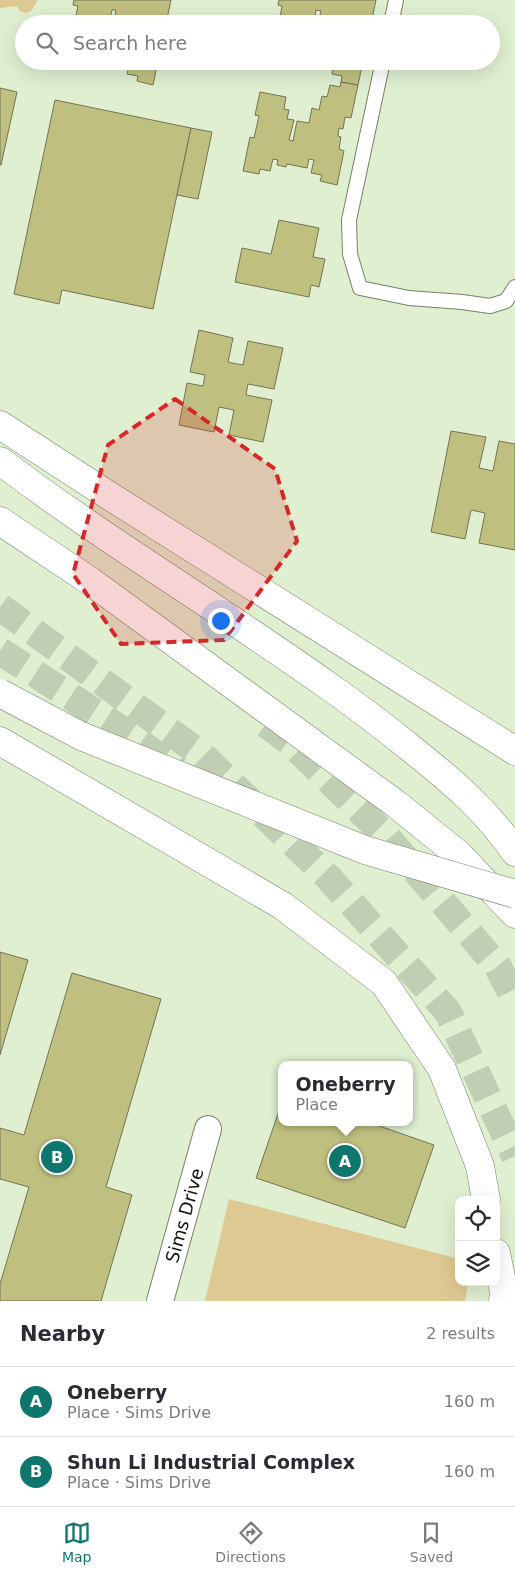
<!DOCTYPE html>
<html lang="en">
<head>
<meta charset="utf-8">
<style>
	:root { --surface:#fff; --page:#f2f2f3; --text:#2b2b33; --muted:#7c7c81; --line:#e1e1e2; --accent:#0f766e }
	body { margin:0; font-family:"DejaVu Sans",sans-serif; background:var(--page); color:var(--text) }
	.controls { position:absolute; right:15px; bottom:15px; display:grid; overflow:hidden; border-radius:10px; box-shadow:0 5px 20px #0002 }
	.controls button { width:45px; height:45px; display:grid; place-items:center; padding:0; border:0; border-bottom:1px solid var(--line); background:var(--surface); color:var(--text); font:25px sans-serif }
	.you { position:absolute; left:220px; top:620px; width:18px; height:18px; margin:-12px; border:4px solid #fff; border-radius:50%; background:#1a73e8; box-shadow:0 0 0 8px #1a73e833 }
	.badge { display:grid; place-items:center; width:32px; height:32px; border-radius:50%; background:var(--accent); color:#fff; font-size:16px; font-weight:700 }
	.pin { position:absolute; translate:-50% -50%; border:2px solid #fff; box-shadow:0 1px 5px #0006 }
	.popup { position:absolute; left:278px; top:1061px; width:135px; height:65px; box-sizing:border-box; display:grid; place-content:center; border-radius:10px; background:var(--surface); filter:drop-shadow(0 1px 4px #0005); font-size:16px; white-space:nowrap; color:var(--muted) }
	.popup b { font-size:19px; color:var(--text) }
	.popup::after { content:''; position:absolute; left:50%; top:100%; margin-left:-10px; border:10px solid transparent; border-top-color:var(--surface) }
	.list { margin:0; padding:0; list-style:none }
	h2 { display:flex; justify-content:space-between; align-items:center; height:65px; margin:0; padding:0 20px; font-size:21px }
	h2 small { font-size:16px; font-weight:400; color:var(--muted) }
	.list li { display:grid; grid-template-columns:32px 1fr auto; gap:15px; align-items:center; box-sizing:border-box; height:70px; padding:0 20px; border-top:1px solid var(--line) }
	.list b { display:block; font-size:19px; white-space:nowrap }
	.list p { margin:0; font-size:16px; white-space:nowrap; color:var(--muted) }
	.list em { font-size:16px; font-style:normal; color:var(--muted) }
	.icon { flex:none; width:28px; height:28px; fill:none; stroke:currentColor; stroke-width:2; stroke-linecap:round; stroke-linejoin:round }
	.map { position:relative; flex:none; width:515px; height:1301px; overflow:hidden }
	.search { position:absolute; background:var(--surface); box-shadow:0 5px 20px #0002; left:15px; right:15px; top:15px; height:55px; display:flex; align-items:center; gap:12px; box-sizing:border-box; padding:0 18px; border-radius:28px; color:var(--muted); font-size:19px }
	.sheet { height:205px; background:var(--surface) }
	nav { display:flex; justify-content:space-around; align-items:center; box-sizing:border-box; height:70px; border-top:1px solid var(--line); background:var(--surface); font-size:14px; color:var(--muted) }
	nav a { display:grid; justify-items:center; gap:2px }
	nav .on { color:var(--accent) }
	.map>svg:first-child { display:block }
	.green { fill:#dfc992 }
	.building { fill:#bfc080; stroke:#737456 }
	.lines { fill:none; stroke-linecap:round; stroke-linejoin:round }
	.highway-tunnel { stroke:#c0ceb3; stroke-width:28; stroke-dasharray:28 14; stroke-linecap:butt }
	.lane-casing { stroke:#758267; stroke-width:16 }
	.street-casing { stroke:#758267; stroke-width:28 }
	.highway-casing { stroke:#758267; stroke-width:29 }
	.lane { stroke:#fff; stroke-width:14 }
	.street { stroke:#fff; stroke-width:26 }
	.highway { stroke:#fff; stroke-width:28 }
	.highway-bridge-casing { stroke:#758267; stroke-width:29; stroke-linecap:butt }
	.highway-bridge { stroke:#fff; stroke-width:28 }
	.marked { fill:#d62828; fill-opacity:0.2; stroke:#d62828; stroke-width:4; stroke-dasharray:10 6; stroke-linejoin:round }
	.labels { text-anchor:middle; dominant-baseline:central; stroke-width:4; stroke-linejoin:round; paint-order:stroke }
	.street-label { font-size:18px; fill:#11160c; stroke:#ecfcdd }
</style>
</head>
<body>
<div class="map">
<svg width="515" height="1301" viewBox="0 0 515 1301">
	<rect width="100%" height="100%" fill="#dfefd0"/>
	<g class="green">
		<polygon points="0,0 38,0 31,11 26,13 20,11 17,6 0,8"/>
		<polygon points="229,1199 459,1259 459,1282 468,1282 465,1301 205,1301"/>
	</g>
	<g class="building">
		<polygon points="74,0 171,0 167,19 162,18 161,24 113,24 116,10 112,10 109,24 74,24 78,6 73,5"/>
		<polygon points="279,0 376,0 372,19 366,18 365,24 318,24 321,11 316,10 314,24 279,24 282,6 278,5"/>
		<polygon points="126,61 158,61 153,85 137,81 138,76 127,74 130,62"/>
		<polygon points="330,61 363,61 358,85 341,82 342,76 332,74 334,62"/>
		<polygon points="341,82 358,85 351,118 345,117 343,129 339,128 338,136 341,137 339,149 344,151 337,185 320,181 322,175 311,173 314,160 309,159 307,168 287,164 286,167 277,165 278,160 273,159 270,171 260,169 259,174 243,171 250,137 254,138 259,116 255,115 260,92 286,97 284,109 289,110 287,119 294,120 289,140 293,141 297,121 309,123 312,108 319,110 322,96 327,97 330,85 340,87"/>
		<polygon points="0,88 17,92 1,165 0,165"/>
		<polygon points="55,100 191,128 153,309 62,290 59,304 14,294"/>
		<polygon points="191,128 212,132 198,199 177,195"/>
		<polygon points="279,220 319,228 313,257 325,259 319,287 311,285 309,297 235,282 242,248 271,254"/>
		<polygon points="199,330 233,338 228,362 232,363 243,365 248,341 283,348 274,389 248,384 246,395 272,400 263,442 229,435 234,410 219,407 214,432 179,425 187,383 203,386 205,375 190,372"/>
		<polygon points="451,431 486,437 479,468 493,471 499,441 515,444 515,550 479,543 485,513 471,510 465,539 431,532"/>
		<polygon points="0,952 28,960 0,1055"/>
		<polygon points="72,973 161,999 106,1187 132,1195 101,1301 0,1301 0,1284 29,1187 0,1179 0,1128 24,1135"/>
		<polygon points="281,1105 281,1122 368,1122 434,1145 405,1228 256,1178"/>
	</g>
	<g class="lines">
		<g class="highway-tunnel">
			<polyline points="0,607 202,755 328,877 448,1012 515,1156"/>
			<polyline points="0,651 116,726 178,770"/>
			<polyline points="266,724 289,741 386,836 498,967 515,1000"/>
		</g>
		<g class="lane-casing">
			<g id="lane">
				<polyline points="391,24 396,0"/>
				<polyline points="383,61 349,220 350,254 360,288 409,298 462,302 490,306 506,301 515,287"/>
			</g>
		</g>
		<g class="street-casing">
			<g id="street">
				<path id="s1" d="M160 1301 208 1129"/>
			</g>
		</g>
		<g class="highway-casing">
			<g id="highway">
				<polyline points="0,425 108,495 515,751"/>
				<path d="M0 461C106 541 219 608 327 685 357 706 386 728 414 751 453 782 486 810 515 852"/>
				<polyline points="0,521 90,581 396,804 458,854 515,914"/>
				<polyline points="0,741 283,906 384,983 442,1069 480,1166 486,1200"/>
				<polyline points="496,1253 504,1292 503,1301"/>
			</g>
		</g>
		<use href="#lane" class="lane"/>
		<use href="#street" class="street"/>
		<use href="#highway" class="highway"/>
		<g class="highway-bridge-casing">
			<polyline id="highway-bridge" points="0,693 81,736 365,850 515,894"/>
		</g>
		<use href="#highway-bridge" class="highway-bridge"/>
	</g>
	<path class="marked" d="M175 399 275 469 297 541 224 640 121 644 73 574 108 445Z"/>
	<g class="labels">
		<g class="street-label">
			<text stroke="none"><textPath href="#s1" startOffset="89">Sims Drive</textPath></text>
		</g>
	</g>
</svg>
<div class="controls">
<button><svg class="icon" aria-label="locate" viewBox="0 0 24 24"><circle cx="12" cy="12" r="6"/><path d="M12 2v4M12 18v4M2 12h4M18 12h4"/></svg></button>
<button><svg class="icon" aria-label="layers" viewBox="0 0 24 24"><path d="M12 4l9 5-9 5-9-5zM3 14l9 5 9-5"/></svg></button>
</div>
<div class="you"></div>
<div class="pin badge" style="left:345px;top:1161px">A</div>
<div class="popup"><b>Oneberry</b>Place</div>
<div class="pin badge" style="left:57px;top:1157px">B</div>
<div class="search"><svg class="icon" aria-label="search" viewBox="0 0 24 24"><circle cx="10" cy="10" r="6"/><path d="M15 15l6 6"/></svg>Search here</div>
</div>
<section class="sheet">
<h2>Nearby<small>2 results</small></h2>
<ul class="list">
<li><span class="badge">A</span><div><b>Oneberry</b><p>Place · Sims Drive</p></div><em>160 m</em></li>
<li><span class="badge">B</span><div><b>Shun Li Industrial Complex</b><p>Place · Sims Drive</p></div><em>160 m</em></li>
</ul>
</section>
<nav>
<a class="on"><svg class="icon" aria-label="map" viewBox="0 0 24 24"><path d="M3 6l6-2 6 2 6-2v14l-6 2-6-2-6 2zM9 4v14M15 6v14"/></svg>Map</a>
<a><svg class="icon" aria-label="directions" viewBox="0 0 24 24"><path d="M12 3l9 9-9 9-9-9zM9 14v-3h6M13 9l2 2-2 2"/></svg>Directions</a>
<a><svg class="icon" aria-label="saved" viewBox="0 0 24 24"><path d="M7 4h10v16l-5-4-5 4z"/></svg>Saved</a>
</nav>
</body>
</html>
